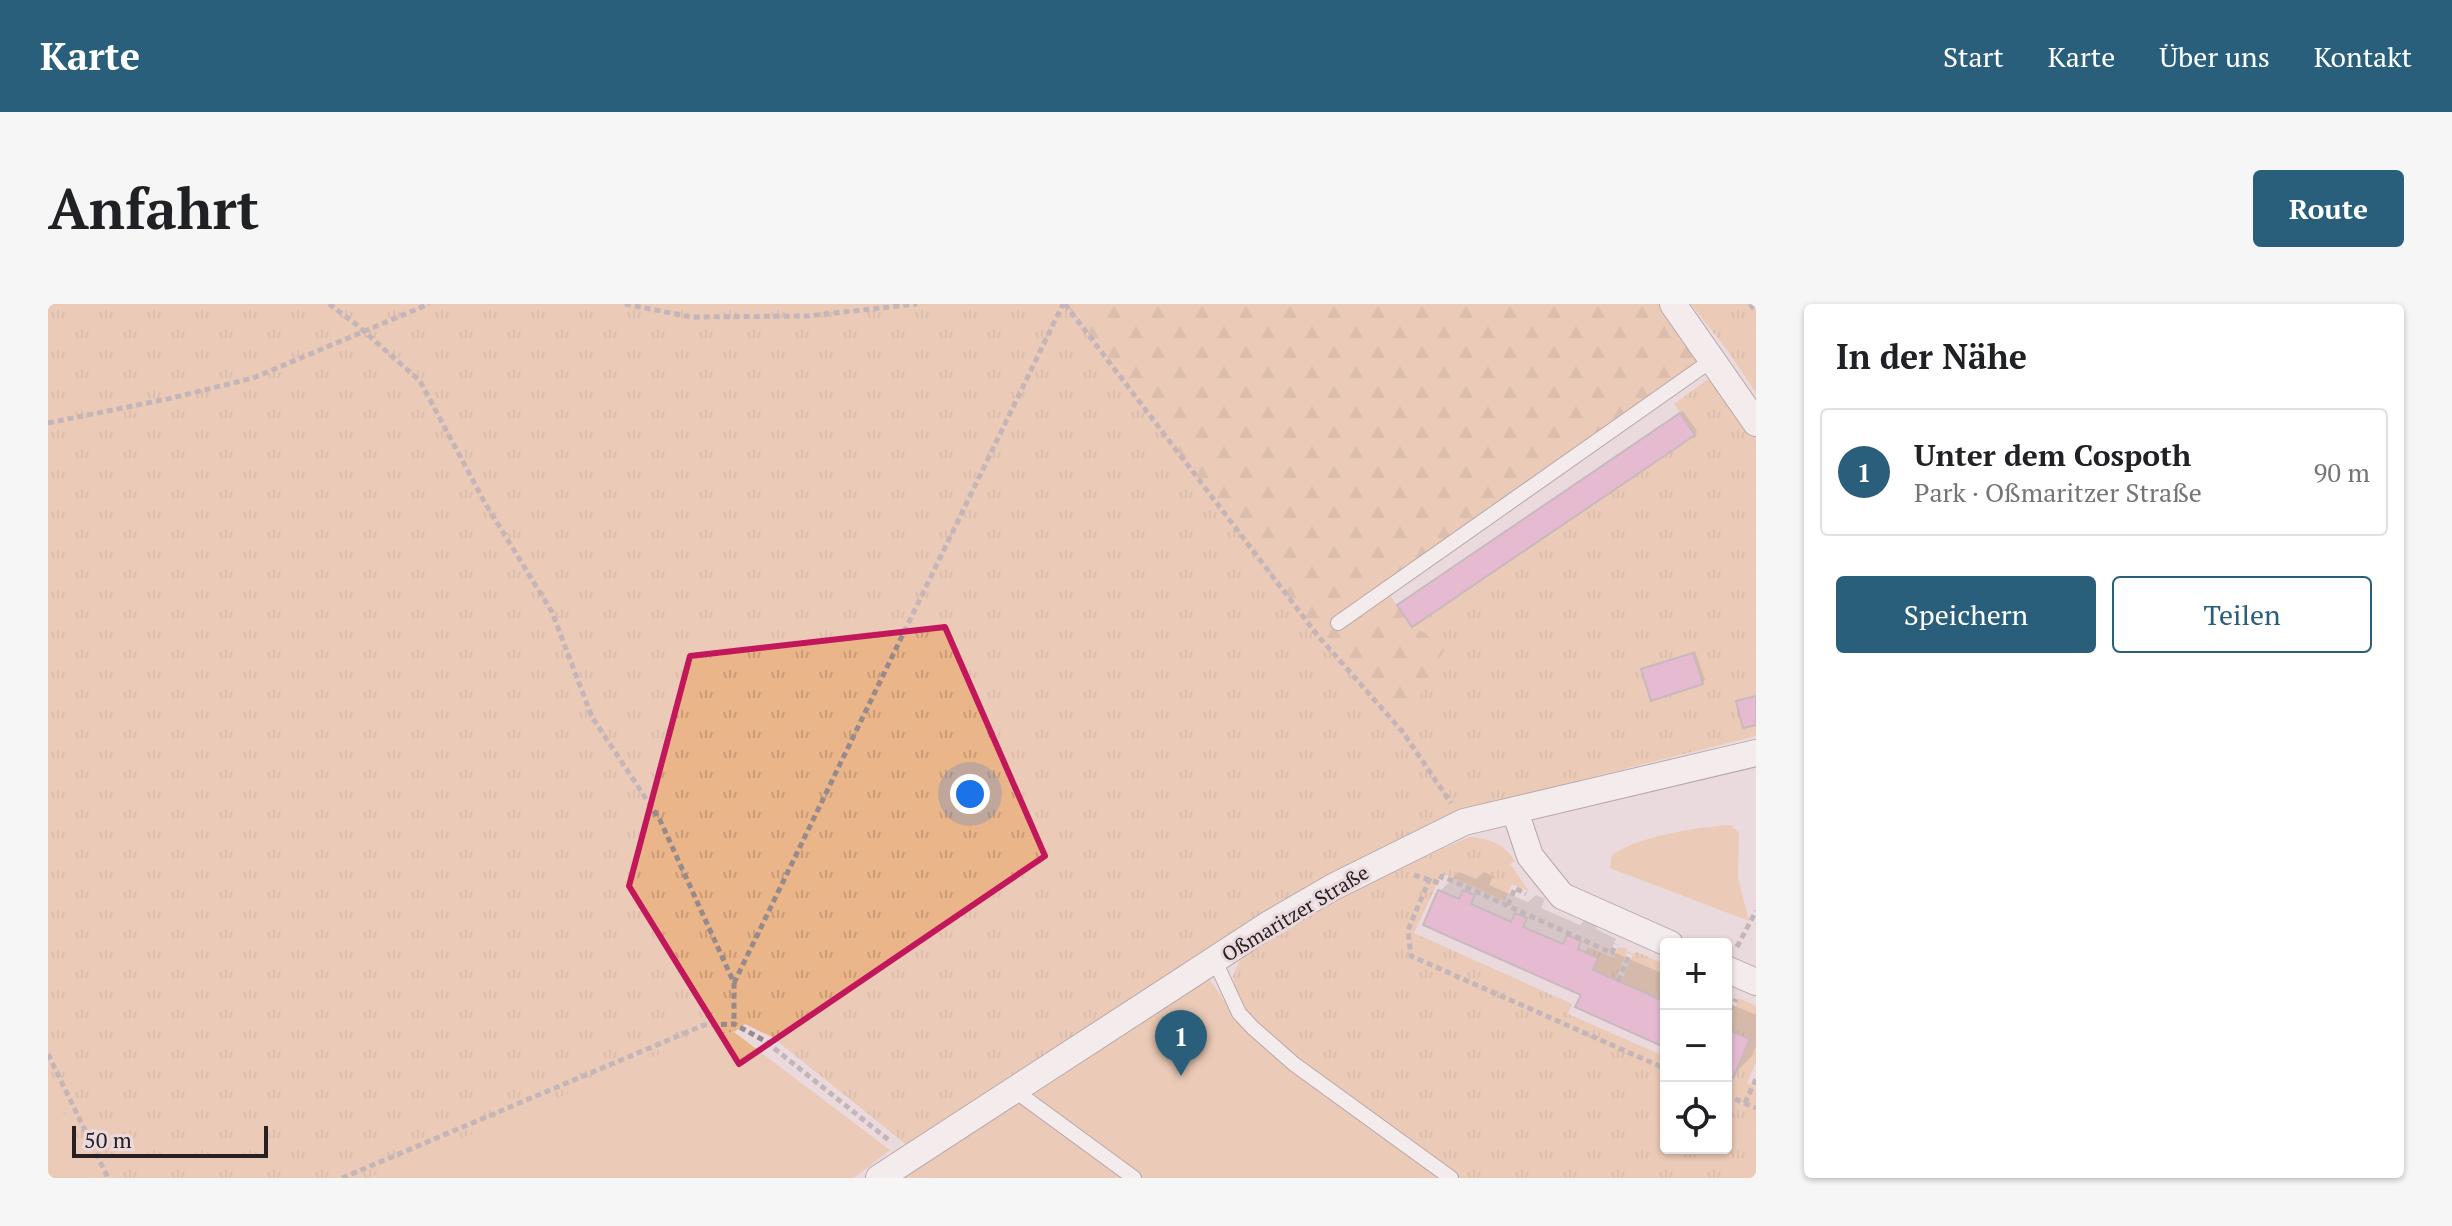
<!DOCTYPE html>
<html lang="de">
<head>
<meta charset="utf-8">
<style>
	:root { --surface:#fff; --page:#f6f6f6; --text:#202124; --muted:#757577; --line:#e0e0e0; --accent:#295f7a }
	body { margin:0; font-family:"PT Serif",serif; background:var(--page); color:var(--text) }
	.controls { position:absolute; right:24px; bottom:24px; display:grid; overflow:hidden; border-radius:8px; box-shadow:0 2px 6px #0004 }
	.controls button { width:72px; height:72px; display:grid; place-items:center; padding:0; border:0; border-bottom:2px solid var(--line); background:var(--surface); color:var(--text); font:40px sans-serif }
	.scale { position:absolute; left:24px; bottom:20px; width:196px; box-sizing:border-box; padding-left:8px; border:4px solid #262021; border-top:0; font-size:22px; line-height:28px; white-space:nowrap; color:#262021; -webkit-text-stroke:6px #ebdadd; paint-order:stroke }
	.you { position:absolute; left:922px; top:490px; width:28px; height:28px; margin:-20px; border:6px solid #fff; border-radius:50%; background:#1a73e8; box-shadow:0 0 0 12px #1a73e833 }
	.badge { display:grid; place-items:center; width:52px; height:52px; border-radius:50%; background:var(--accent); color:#fff; font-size:26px; font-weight:700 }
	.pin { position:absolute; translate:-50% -66px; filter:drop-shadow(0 2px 4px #0008) }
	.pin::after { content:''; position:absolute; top:42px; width:28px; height:24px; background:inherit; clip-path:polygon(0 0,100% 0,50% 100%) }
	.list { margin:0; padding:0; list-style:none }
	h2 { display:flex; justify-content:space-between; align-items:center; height:104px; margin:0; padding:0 32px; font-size:34px }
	h2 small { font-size:26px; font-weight:400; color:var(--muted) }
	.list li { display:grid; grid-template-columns:52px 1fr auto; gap:24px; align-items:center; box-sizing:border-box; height:128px; margin:0 16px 16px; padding:0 16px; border:2px solid var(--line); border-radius:8px }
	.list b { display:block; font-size:30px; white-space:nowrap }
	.list p { margin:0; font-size:26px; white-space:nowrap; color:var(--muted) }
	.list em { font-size:26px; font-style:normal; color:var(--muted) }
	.actions { display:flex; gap:16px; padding:24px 32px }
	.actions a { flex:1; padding:18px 0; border:2px solid var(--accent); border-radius:8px; text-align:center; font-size:28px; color:var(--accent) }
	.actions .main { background:var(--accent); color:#fff }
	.icon { flex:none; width:44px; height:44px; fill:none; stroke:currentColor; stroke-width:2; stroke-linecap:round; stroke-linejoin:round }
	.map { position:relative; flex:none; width:1708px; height:874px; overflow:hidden; border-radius:8px }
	header { display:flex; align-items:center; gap:48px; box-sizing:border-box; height:112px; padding:0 40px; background:var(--accent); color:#fff }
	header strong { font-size:38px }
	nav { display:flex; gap:44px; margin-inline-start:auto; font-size:28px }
	.intro { display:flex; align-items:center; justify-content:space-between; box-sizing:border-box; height:192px; padding:0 48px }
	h1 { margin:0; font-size:56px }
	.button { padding:20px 36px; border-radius:8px; background:var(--accent); color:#fff; font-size:28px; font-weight:700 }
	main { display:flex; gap:48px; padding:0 48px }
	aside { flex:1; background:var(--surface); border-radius:8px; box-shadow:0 2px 6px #0004 }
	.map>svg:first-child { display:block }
	.grass { fill:url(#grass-tufts) }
	.forest { fill:url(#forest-firs) }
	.green { fill:#eab589 }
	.shadow { fill:#0003 }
	.building { fill:#df95c5; stroke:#9e9199; stroke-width:2 }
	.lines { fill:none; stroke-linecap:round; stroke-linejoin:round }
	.service-casing { stroke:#796a6c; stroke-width:16 }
	.minor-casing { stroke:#796a6c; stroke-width:28 }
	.path { stroke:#968a8c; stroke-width:5; stroke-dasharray:6 4; stroke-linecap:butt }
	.service { stroke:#fff; stroke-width:14 }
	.minor { stroke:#fff; stroke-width:26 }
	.marked { fill:none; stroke:#c2185b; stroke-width:6; stroke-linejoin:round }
	.labels { text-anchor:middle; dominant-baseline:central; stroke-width:6; stroke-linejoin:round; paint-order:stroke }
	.street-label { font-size:20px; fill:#262021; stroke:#ebdadd }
</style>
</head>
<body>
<header>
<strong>Karte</strong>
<nav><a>Start</a><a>Karte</a><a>Über uns</a><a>Kontakt</a></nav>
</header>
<div class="intro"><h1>Anfahrt</h1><a class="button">Route</a></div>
<main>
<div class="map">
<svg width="1708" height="874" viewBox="0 0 1708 874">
	<defs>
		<pattern id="grass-tufts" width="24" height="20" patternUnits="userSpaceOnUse" patternTransform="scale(2)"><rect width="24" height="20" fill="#eab589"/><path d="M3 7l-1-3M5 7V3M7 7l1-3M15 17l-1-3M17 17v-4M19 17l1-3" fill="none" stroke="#c99b76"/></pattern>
		<pattern id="forest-firs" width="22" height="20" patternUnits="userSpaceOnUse" patternTransform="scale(2)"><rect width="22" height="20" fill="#eab589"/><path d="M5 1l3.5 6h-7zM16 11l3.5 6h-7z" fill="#c99b76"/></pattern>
	</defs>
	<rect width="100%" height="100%" fill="#ebdadd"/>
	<g class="grass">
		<polygon points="0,0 1017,0 1270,332 1354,427 1388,334 1364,323 1647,131 1626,100 1667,70 1708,130 1708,432 1408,507 1289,566 864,845 724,733 697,720 686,728 651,734 322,874 48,874 0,779"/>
		<polygon points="1643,0 1708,0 1708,89 1679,46"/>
		<path d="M1421 533C1440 534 1457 540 1467 557L1462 560 1481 587 1464 580 1457 597 1394 569 1366 629 1524 700 1520 710 1618 753V844H1678V779L1682 781 1701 736 1678 725 1691 694 1708 702V758L1699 779 1708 783V874H1411L1253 759 1196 706 1187 688 1185 672 1191 658 1198 651 1302 588Z"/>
		<polygon points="1540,643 1566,654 1570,643 1578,644 1579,648 1567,676 1545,666 1550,654 1537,648"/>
		<polygon points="1589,648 1618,661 1618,698 1573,678 1585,650"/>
	</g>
	<polygon class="forest" points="1017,0 1614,0 1657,56 1339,287 1364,323 1388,334 1396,346 1354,427 1270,332"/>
	<g class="green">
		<path d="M1683 521 1691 529 1690 574 1701 617 1562 564 1564 551C1592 532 1648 523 1683 521Z"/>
		<polygon points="1157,669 1200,730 1253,759 1411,874 847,874"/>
		<polygon points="686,728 842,846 806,874 320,874 651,734"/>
		<polygon points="0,779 48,874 0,874"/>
	</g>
	<g class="shadow">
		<polygon points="1635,107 1649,127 1646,129 1354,299"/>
		<polygon points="1647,347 1657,376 1654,379 1595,366"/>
		<polygon points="1411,568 1428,575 1436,568 1445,572 1441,581 1480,598 1488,591 1497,595 1493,604 1532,621 1540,613 1551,618 1548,625 1568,635 1563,647 1618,671 1618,742 1535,690 1377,620 1392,587"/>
		<polygon points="1678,698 1708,711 1708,742 1704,752 1685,771 1678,768"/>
	</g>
	<g class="building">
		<polygon points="1632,109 1647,131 1364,323 1349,301"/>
		<polygon points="1645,349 1655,380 1603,397 1593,365"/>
		<polygon points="1708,392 1708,421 1695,424 1688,397"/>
		<polygon points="1390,586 1411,595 1415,586 1422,589 1427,591 1423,600 1463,618 1467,609 1479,614 1475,623 1515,640 1519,631 1533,637 1530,645 1550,654 1545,666 1618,698 1618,744 1527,703 1533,691 1375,621"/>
		<polygon points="1678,725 1702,735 1685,774 1678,770"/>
	</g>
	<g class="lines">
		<g class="service-casing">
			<g id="service">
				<polyline points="1290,319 1664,56"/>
				<polyline points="1167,657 1191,709 1205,724 1246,760 1403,874"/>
				<polyline points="966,786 1086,874"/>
			</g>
		</g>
		<g class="minor-casing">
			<g id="minor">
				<polyline points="1625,0 1708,119"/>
				<polyline points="1467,507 1482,552 1514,592 1622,640"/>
				<polyline points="1678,665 1708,678"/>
				<polyline points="831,874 1223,619 1285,583 1416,518 1708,449"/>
			</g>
		</g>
		<g class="path">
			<polyline points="281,0 309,21 372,77 437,199 504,308 544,413 612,516 686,679 686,720"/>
			<polyline points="577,0 643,13 759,12 869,0"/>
			<polyline points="1017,0 1270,332 1354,427 1403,499"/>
			<polyline points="1702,0 1708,7"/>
			<polyline points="0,119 124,94 205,74 381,0"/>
			<polyline points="1366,571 1391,579 1394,572 1564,649 1568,640"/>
			<polyline points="1382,574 1360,626 1363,652 1618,765"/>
			<polyline points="1460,601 1467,584 1478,590"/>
			<polyline points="1689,643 1708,607"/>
			<polyline points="1570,677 1582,649"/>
			<polyline points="686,679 1015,0"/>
			<polyline points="1678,716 1688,695"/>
			<polyline points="0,750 60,874"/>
			<polyline points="1678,791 1708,804"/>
			<polyline points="1697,799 1708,775"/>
			<polyline points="294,874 656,721 686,720 717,737 842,837"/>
		</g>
		<use href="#service" class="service"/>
		<use href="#minor" class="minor"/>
	</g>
	<path d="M0 0H1708V874H0ZM897 323 997 552 691 760 581 582 642 352Z" fill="#ebdadd" fill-opacity=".55" fill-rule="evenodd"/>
	<path class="marked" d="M897 323 997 552 691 760 581 582 642 352Z"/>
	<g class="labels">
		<g class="street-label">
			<text transform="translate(1247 609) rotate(-31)">Oßmaritzer Straße</text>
		</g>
	</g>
</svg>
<div class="controls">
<button>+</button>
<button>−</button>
<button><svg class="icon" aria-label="locate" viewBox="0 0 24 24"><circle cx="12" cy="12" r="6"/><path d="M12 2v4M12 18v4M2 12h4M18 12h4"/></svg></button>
</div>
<div class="scale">50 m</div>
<div class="you"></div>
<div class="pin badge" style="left:1133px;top:772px">1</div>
</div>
<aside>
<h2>In der Nähe<small></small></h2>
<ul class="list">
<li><span class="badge">1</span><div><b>Unter dem Cospoth</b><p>Park · Oßmaritzer Straße</p></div><em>90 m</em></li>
</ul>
<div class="actions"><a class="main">Speichern</a><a>Teilen</a></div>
</aside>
</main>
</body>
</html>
